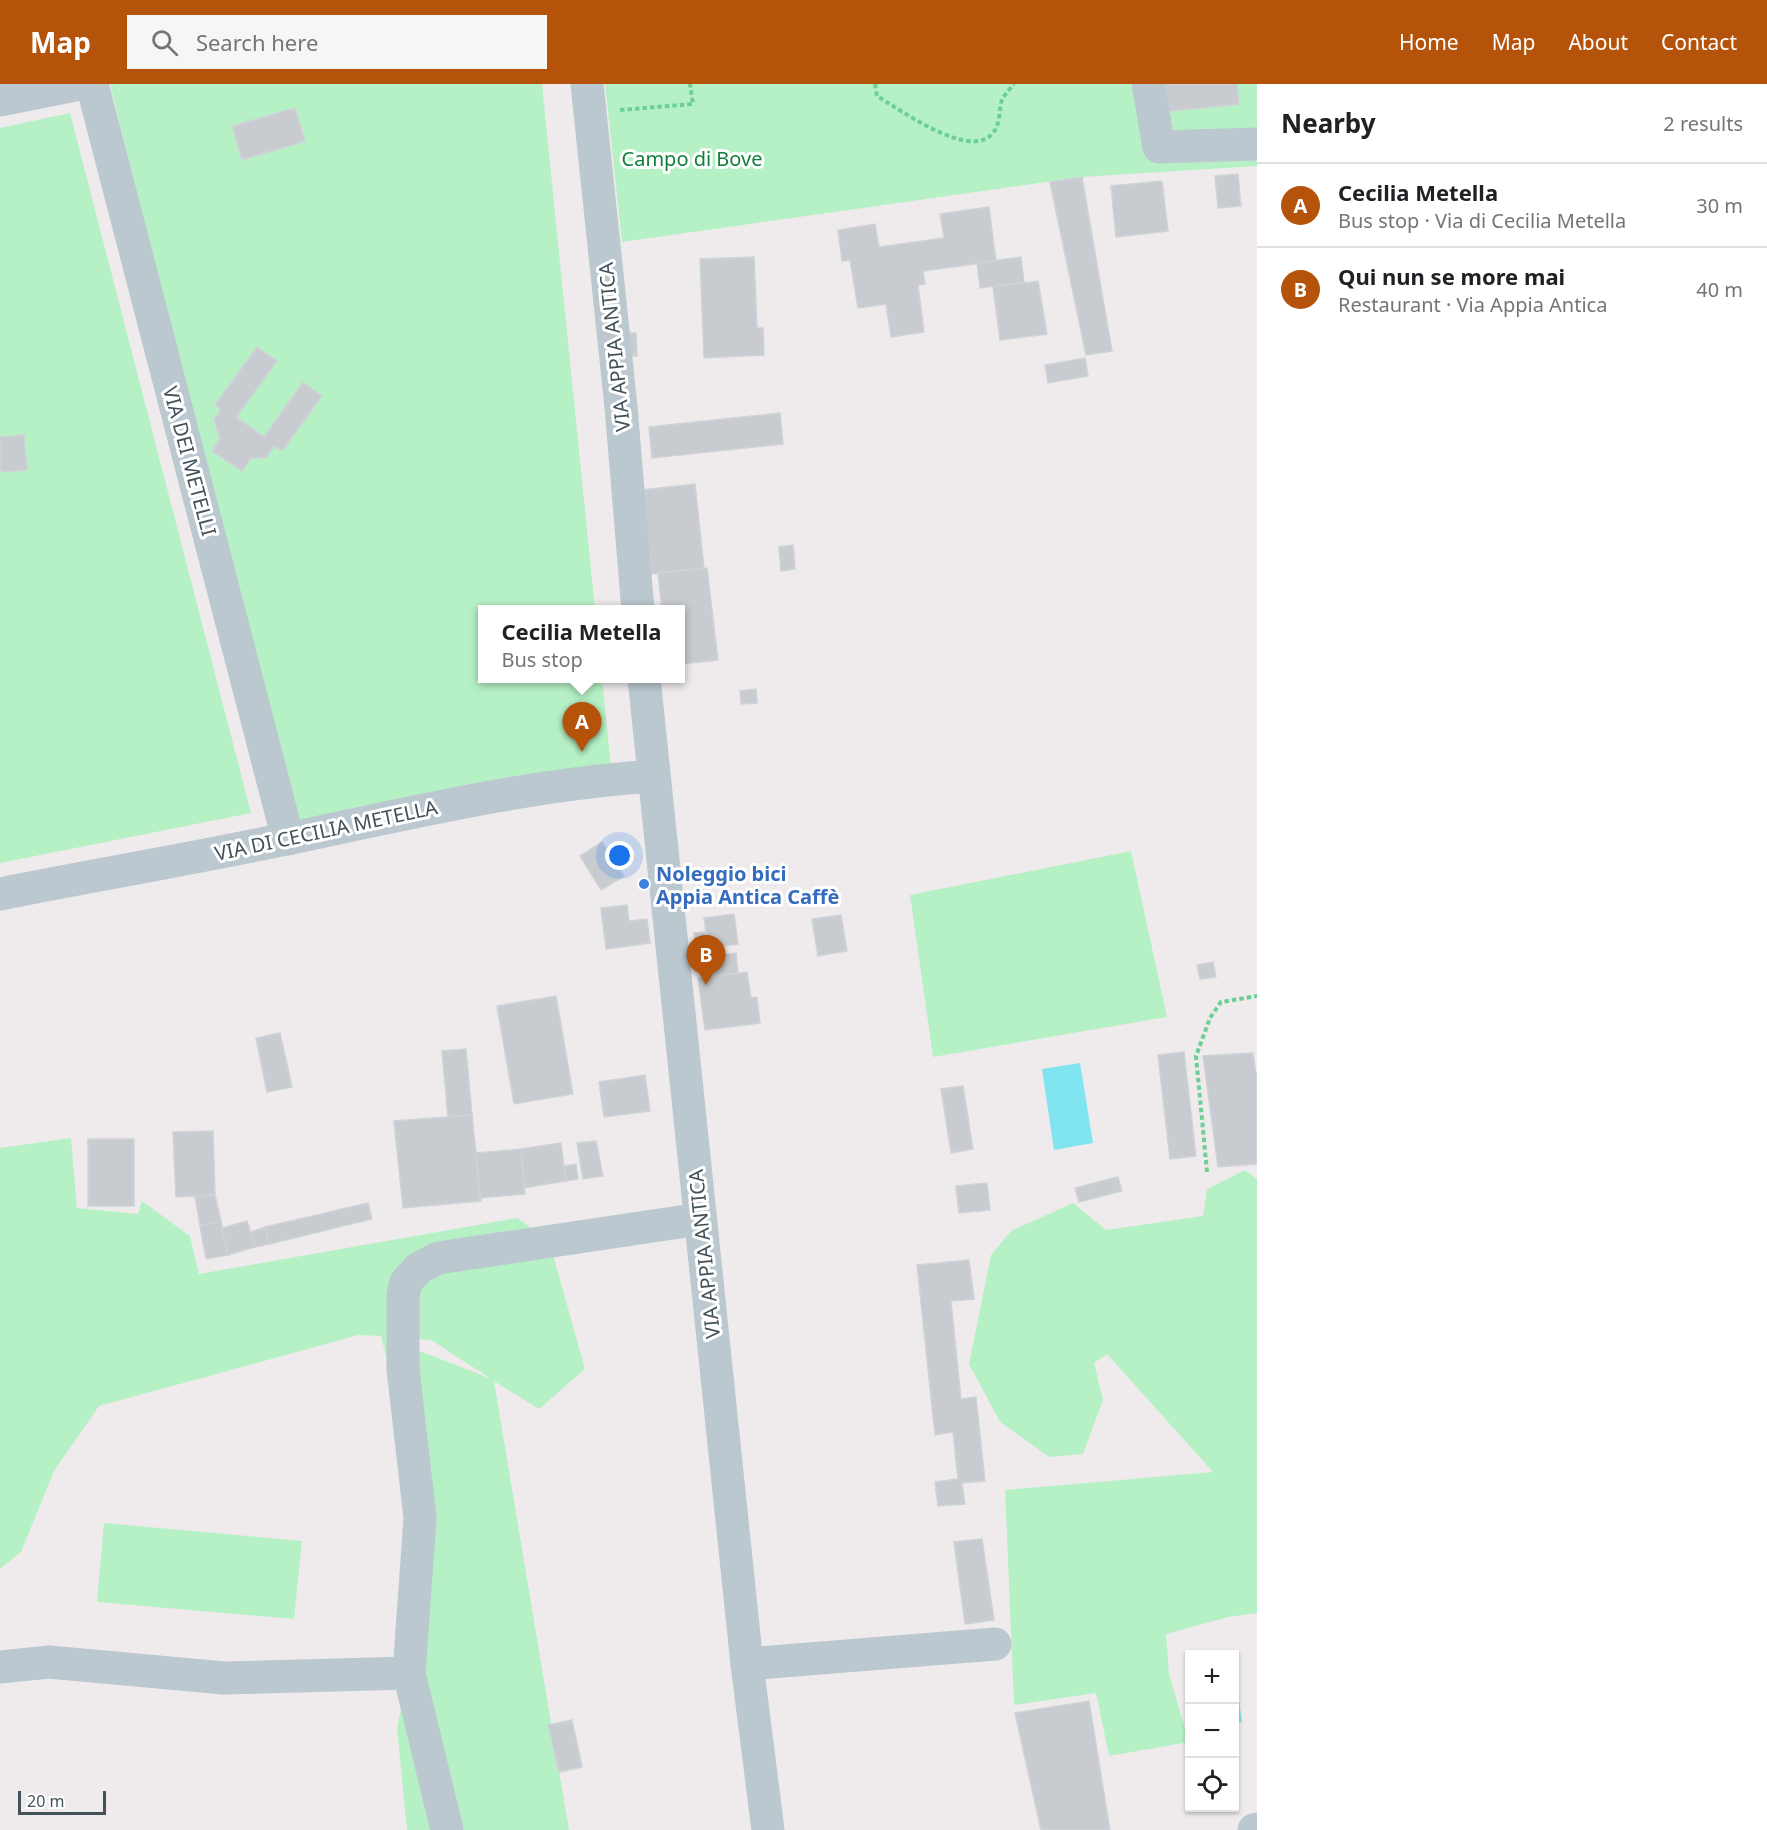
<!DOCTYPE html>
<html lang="en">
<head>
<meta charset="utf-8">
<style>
	:root { --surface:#fff; --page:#f6f6f6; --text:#202124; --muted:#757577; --line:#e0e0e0; --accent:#b45309 }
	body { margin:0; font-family:"Noto Sans",sans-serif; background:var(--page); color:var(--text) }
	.controls { position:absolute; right:18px; bottom:18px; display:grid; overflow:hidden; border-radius:0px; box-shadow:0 2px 4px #0004 }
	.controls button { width:54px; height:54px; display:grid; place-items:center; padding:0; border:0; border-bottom:2px solid var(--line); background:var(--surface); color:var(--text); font:30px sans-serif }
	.scale { position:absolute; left:18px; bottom:15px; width:88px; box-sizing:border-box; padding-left:6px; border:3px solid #43525a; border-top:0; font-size:16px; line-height:21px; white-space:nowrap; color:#43525a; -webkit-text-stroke:4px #fff; paint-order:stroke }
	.you { position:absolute; left:620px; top:772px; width:21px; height:21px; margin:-15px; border:4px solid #fff; border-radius:50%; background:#1a73e8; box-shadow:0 0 0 9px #1a73e833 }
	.badge { display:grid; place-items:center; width:39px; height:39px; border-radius:50%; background:var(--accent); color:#fff; font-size:20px; font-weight:700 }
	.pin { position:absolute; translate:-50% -50px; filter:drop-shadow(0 2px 3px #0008) }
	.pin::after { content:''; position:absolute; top:32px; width:21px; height:18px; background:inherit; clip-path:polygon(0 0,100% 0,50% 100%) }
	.popup { position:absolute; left:478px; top:521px; width:207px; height:78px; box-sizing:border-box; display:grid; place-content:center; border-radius:0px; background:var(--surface); filter:drop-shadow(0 2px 4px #0005); font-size:20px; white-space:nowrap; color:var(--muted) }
	.popup b { font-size:22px; color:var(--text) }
	.popup::after { content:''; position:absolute; left:50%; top:100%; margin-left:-12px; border:12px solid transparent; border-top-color:var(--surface) }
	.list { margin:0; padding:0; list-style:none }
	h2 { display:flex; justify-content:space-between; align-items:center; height:78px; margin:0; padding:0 24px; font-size:26px }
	h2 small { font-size:20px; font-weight:400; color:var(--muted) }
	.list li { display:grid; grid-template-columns:39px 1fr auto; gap:18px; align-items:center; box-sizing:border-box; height:84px; padding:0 24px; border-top:2px solid var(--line) }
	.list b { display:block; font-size:22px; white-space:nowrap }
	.list p { margin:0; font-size:20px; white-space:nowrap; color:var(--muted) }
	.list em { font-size:20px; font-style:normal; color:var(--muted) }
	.icon { flex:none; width:33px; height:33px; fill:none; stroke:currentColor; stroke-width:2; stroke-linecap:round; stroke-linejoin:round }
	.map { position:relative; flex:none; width:1257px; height:1746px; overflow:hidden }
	header { display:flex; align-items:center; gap:36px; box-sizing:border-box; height:84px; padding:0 30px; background:var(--accent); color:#fff }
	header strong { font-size:28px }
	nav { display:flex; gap:33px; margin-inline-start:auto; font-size:21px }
	.search { width:420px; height:54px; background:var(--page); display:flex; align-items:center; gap:15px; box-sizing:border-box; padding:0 21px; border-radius:0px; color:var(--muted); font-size:22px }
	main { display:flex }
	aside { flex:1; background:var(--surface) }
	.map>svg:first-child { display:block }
	.green { fill:#b6f1c6; fill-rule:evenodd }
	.water { fill:#80e5f0 }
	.building { fill:#c8ccd1; stroke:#cfd3d8; stroke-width:1.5 }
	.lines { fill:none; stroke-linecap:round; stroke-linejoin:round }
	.path { stroke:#6cd094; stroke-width:4; stroke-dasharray:4.5 3; stroke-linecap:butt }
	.minor { stroke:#bbc8cf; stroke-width:33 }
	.shop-dot { fill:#3f7fe0; stroke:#fff; stroke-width:2 }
	.labels { text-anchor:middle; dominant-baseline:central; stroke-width:6; stroke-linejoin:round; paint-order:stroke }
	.park-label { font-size:20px; fill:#117e3c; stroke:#fff }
	.street-label { font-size:20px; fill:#43525a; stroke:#fff }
	.shop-label { font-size:20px; font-weight:bold; fill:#366cbe; stroke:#fff; text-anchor:start }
</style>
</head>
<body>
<header>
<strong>Map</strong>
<div class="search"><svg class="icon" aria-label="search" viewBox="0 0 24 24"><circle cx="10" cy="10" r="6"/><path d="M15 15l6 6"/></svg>Search here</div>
<nav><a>Home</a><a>Map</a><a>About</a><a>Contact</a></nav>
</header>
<main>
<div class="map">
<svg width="1257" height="1746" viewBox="0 0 1257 1746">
	<rect width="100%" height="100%" fill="#efebec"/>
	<g class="green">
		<polygon points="110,0 542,0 595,525 483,526 483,594 602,595 611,683 294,743"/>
		<polygon points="605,0 1257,0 1257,82 1082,93 622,158"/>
		<polygon points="70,29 251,729 0,779 0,44"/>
		<polygon points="1131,767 1167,933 933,973 910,811"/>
		<path d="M71 1054 77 1124 138 1130 142 1117 190 1152 199 1190 517 1134 549 1156 585 1285 539 1325 494 1297 569 1746H407L397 1644 409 1589 414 1385 381 1252 359 1251 99 1322 54 1387 21 1468 0 1485V1064ZM384 1253 431 1256 490 1294H489Z"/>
		<polygon points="1245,1086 1257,1095 1257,1529 1228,1533 1166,1550 1169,1590 1189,1658 1109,1672 1096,1609 1014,1621 1005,1406 1213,1388 1107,1270 1094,1279 1103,1316 1083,1370 1049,1373 1000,1338 969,1280 991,1171 1011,1147 1073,1119 1106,1146 1203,1132 1207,1105"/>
		<polygon points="104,1439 302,1457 294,1535 97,1518"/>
	</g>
	<g class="water">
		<polygon points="1080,979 1093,1059 1054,1066 1042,985"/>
		<polygon points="1234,1582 1242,1638 1235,1639 1234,1639"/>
	</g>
	<g class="building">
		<polygon points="1159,0 1237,0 1239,20 1162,28"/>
		<polygon points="295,24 305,57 242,76 232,42"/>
		<polygon points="1238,90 1241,122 1218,124 1215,92"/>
		<polygon points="1082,93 1112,267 1086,271 1050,98"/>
		<polygon points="1162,97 1168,147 1116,153 1111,102"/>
		<polygon points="989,123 996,177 923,187 925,200 918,201 924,248 891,253 886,220 858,224 850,176 842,177 838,146 875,140 879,163 944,154 940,130"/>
		<polygon points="754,173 757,244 763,244 764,271 704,274 700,175"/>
		<polygon points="1021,173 1024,198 980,204 977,179"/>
		<polygon points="1038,197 1047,250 1000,256 993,203"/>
		<polygon points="628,249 636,249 637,272 629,272"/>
		<polygon points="257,263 277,277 236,333 264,353 303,298 322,312 282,367 274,362 266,374 251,374 242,387 212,367 220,355 214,336 221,326 215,321"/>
		<polygon points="1085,274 1088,292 1048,299 1045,281"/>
		<polygon points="780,329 783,360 652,374 649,343"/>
		<polygon points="24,351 27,386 0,388 0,353"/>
		<polygon points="695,400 704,484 652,490 642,406"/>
		<polygon points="793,461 795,485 781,487 779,463"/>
		<polygon points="707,484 718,576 681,580 681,526 662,526 658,489"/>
		<polygon points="756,605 757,619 741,620 740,607"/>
		<polygon points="602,758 624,792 601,806 580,772"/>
		<polygon points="627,821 629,837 647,835 650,859 606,865 601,824"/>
		<polygon points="734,830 738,860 708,864 704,834"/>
		<polygon points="841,831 847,867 818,872 812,835"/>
		<polygon points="706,848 708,864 696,865 694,849"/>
		<polygon points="736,869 738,889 713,892 711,872"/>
		<polygon points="1213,878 1216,893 1200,895 1197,881"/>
		<polygon points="712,880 713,892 706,893 704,881"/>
		<polygon points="747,888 751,914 757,913 760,939 705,946 698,894"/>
		<polygon points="556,912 573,1010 514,1020 497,922"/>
		<polygon points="280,949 292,1003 267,1008 256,954"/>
		<polygon points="466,965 472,1031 448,1033 442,967"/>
		<polygon points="1184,968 1196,1072 1170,1075 1158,971"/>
		<polygon points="1253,969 1257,997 1257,1080 1218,1083 1203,972"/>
		<polygon points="645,991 650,1027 604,1033 599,998"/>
		<polygon points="963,1002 973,1065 951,1069 941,1005"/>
		<polygon points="472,1031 481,1117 403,1124 394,1037"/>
		<polygon points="213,1047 215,1111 176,1113 173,1048"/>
		<rect x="88" y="1055" width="46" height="67"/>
		<polygon points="596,1057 603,1092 583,1095 577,1059"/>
		<polygon points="561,1059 566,1097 524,1104 521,1065"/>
		<polygon points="521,1065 525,1110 480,1114 476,1069"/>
		<polygon points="576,1080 578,1095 566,1097 564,1082"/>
		<polygon points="1118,1093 1122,1107 1079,1118 1075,1104"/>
		<polygon points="987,1099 990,1126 959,1129 956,1102"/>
		<polygon points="215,1111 221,1137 200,1142 195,1112"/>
		<polygon points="368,1119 372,1135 269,1160 265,1143"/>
		<polygon points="221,1137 228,1171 206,1175 200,1142"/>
		<polygon points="247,1137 255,1163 228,1171 222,1144"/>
		<polygon points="265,1143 269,1160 255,1163 251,1148"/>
		<polygon points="969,1176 974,1215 951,1217 961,1315 976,1313 985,1397 962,1399 965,1420 938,1422 935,1398 958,1395 953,1348 935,1351 917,1181"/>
		<polygon points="982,1455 994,1536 965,1540 954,1458"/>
		<polygon points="1089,1617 1110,1746 1041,1746 1015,1629"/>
		<polygon points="572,1636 582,1683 559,1688 548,1641"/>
	</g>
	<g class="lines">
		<g class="path">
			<path d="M875 0 877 12C901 26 969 76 992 50 1000 42 999 29 1001 19 1003 12 1009 6 1014 0"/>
			<polyline points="620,26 693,20 690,0"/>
			<polyline points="1207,1088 1196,972 1210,934 1221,918 1257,912"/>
		</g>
		<g class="minor">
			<polyline points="92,0 288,755"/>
			<polyline points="587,0 621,323 638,526"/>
			<polyline points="1148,0 1159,63 1257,60"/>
			<polyline points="0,16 80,0"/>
			<polyline points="644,594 747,1580 768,1746"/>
			<path d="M0 810C97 791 194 774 291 754 411 729 531 700 654 692"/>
			<polyline points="747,1580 995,1560"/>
			<polyline points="0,1583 49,1578 224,1594 409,1589"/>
			<polyline points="447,1746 409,1589 420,1434 403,1285 403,1211 406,1198 419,1184 438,1174 700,1135"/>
			<polyline points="1254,1746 1257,1745"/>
		</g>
	</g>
	<circle class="shop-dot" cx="644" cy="800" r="6"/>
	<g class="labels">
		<g class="park-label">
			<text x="692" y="74">Campo di Bove</text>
		</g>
		<g class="street-label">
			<text transform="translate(614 263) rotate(-96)">VIA APPIA ANTICA</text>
			<text transform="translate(190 377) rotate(75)">VIA DEI METELLI</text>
			<text transform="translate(326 746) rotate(-12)">VIA DI CECILIA METELLA</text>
			<text transform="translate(704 1170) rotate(-96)">VIA APPIA ANTICA</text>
		</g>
		<g class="shop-label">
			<text x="656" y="789">Noleggio bici<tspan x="656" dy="23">Appia Antica Caffè</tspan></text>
		</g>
	</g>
</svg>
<div class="controls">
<button>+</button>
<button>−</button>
<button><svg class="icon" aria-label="locate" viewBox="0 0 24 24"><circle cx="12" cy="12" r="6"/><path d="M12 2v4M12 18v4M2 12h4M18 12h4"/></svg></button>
</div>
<div class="scale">20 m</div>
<div class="you"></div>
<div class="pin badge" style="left:582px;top:668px">A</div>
<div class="popup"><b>Cecilia Metella</b>Bus stop</div>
<div class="pin badge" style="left:706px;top:901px">B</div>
</div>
<aside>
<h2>Nearby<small>2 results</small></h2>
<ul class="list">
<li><span class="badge">A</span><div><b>Cecilia Metella</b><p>Bus stop · Via di Cecilia Metella</p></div><em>30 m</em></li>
<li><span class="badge">B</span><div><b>Qui nun se more mai</b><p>Restaurant · Via Appia Antica</p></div><em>40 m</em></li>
</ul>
</aside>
</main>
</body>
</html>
